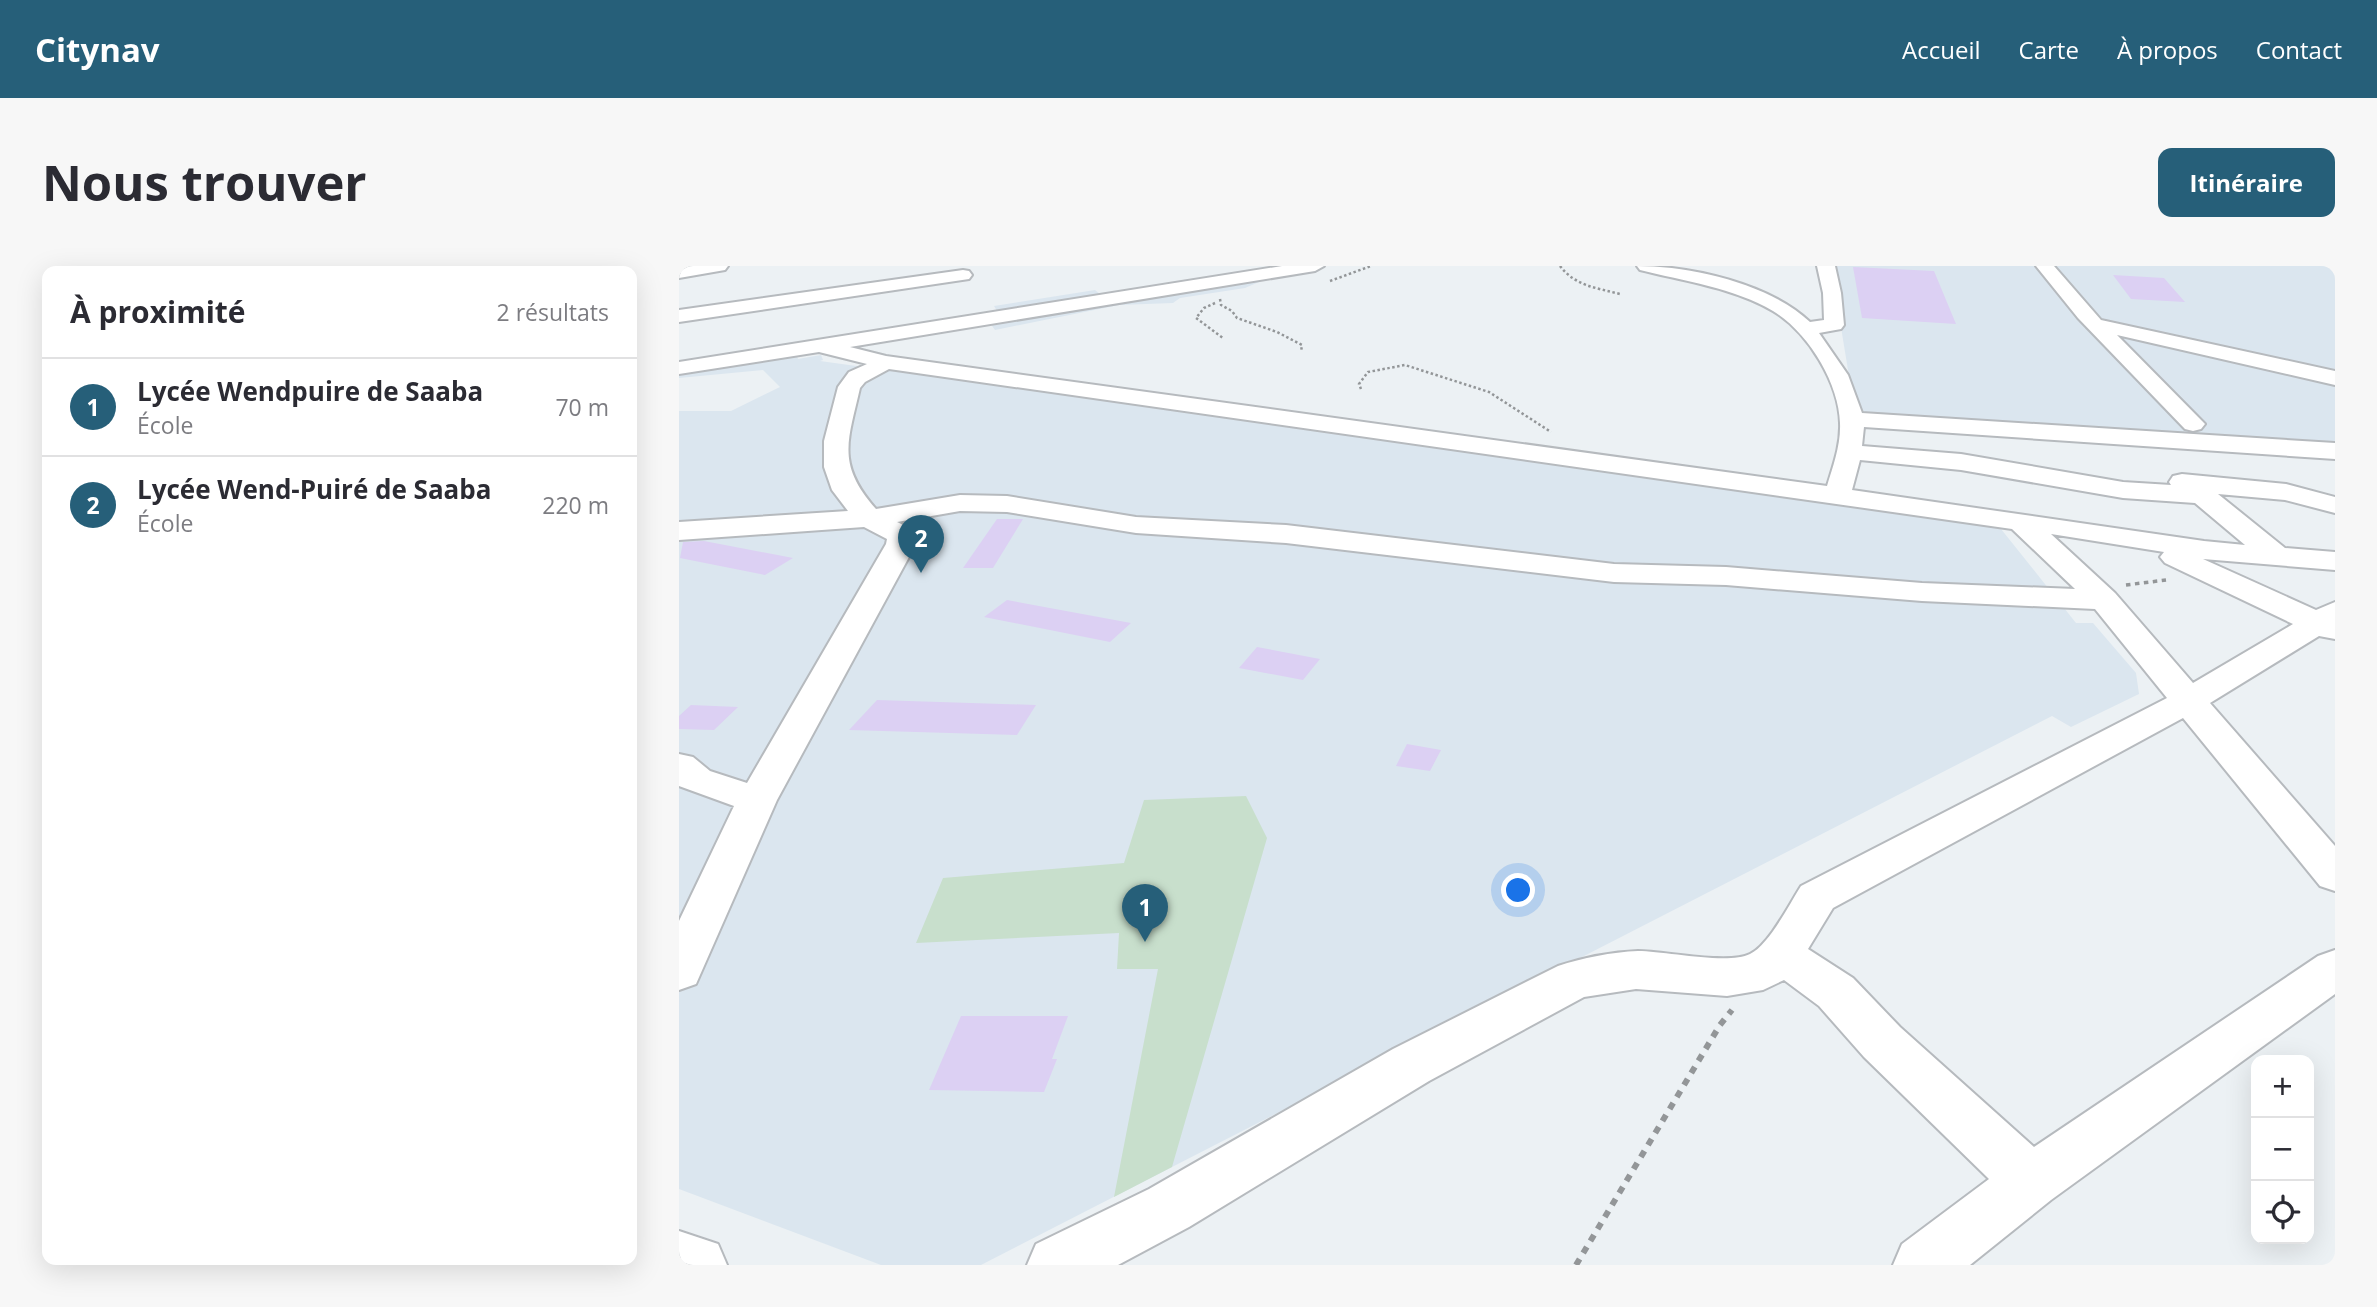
<!DOCTYPE html>
<html lang="fr">
<head>
<meta charset="utf-8">
<style>
	:root { --surface:#fff; --page:#f7f7f7; --text:#2b2b33; --muted:#7c7c81; --line:#e1e1e2; --accent:#265f79 }
	body { margin:0; font-family:"Open Sans",sans-serif; background:var(--page); color:var(--text) }
	.controls { position:absolute; right:21px; bottom:21px; display:grid; overflow:hidden; border-radius:14px; box-shadow:0 7px 28px #0002 }
	.controls button { width:63px; height:63px; display:grid; place-items:center; padding:0; border:0; border-bottom:2px solid var(--line); background:var(--surface); color:var(--text); font:35px sans-serif }
	.you { position:absolute; left:840px; top:625px; width:24px; height:24px; margin:-18px; border:5px solid #fff; border-radius:50%; background:#1a73e8; box-shadow:0 0 0 10px #1a73e833 }
	.badge { display:grid; place-items:center; width:46px; height:46px; border-radius:50%; background:var(--accent); color:#fff; font-size:23px; font-weight:700 }
	.pin { position:absolute; translate:-50% -58px; filter:drop-shadow(0 2px 4px #0008) }
	.pin::after { content:''; position:absolute; top:37px; width:24px; height:21px; background:inherit; clip-path:polygon(0 0,100% 0,50% 100%) }
	.list { margin:0; padding:0; list-style:none }
	h2 { display:flex; justify-content:space-between; align-items:center; height:91px; margin:0; padding:0 28px; font-size:30px }
	h2 small { font-size:23px; font-weight:400; color:var(--muted) }
	.list li { display:grid; grid-template-columns:46px 1fr auto; gap:21px; align-items:center; box-sizing:border-box; height:98px; padding:0 28px; border-top:2px solid var(--line) }
	.list b { display:block; font-size:26px; white-space:nowrap }
	.list p { margin:0; font-size:23px; white-space:nowrap; color:var(--muted) }
	.list em { font-size:23px; font-style:normal; color:var(--muted) }
	.icon { flex:none; width:38px; height:38px; fill:none; stroke:currentColor; stroke-width:2; stroke-linecap:round; stroke-linejoin:round }
	.map { position:relative; flex:none; width:1656px; height:999px; overflow:hidden; border-radius:14px }
	header { display:flex; align-items:center; gap:42px; box-sizing:border-box; height:98px; padding:0 35px; background:var(--accent); color:#fff }
	header strong { font-size:33px }
	nav { display:flex; gap:38px; margin-inline-start:auto; font-size:24px }
	.intro { display:flex; align-items:center; justify-content:space-between; box-sizing:border-box; height:168px; padding:0 42px }
	h1 { margin:0; font-size:49px }
	.button { padding:18px 32px; border-radius:14px; background:var(--accent); color:#fff; font-size:24px; font-weight:700 }
	main { display:flex; gap:42px; padding:0 42px }
	aside { flex:1; background:var(--surface); border-radius:14px; box-shadow:0 7px 28px #0002 }
	.map>svg:first-child { display:block }
	.built { fill:#dbe6ef }
	.green { fill:#c8dfcc }
	.building { fill:#dcd0f3 }
	.lines { fill:none; stroke-linecap:round; stroke-linejoin:round }
	.minor-casing { stroke:#b6babe; stroke-width:4 }
	.path-far2 { stroke:#939698; stroke-width:2.5; stroke-dasharray:2.5 2.5; stroke-linecap:butt }
	.path-far1 { stroke:#939698; stroke-width:3.5; stroke-dasharray:4.5 4.5; stroke-linecap:butt }
	.path { stroke:#939698; stroke-width:6; stroke-dasharray:7 7; stroke-linecap:butt }
	.minor { fill:#fff; fill-rule:evenodd }
</style>
</head>
<body>
<header>
<strong>Citynav</strong>
<nav><a>Accueil</a><a>Carte</a><a>À propos</a><a>Contact</a></nav>
</header>
<div class="intro"><h1>Nous trouver</h1><a class="button">Itinéraire</a></div>
<main>
<aside>
<h2>À proximité<small>2 résultats</small></h2>
<ul class="list">
<li><span class="badge">1</span><div><b>Lycée Wendpuire de Saaba</b><p>École</p></div><em>70 m</em></li>
<li><span class="badge">2</span><div><b>Lycée Wend-Puiré de Saaba</b><p>École</p></div><em>220 m</em></li>
</ul>
</aside>
<div class="map">
<svg width="1656" height="999" viewBox="0 0 1656 999">
	<rect width="100%" height="100%" fill="#ecf1f4"/>
	<g class="built">
		<polygon points="1152,0 1656,0 1656,181 1176,147"/>
		<polygon points="576,13 580,16 566,22 501,32 494,37 440,39 316,64 311,57"/>
		<polygon points="416,24 422,29 318,45 315,40"/>
		<polygon points="142,89 144,94 141,95 1306,255 1322,263 1397,357 1414,357 1457,407 1460,428 1392,461 1373,450 302,999 202,999 0,923 0,145 52,145 101,121 84,104 0,112 0,106 118,90 119,93"/>
	</g>
	<polygon class="green" points="567,530 588,572 493,901 435,931 479,703 438,703 440,667 237,677 264,612 445,597 465,534"/>
	<g class="building">
		<polygon points="1174,1 1255,5 1277,58 1183,52"/>
		<polygon points="1434,9 1485,12 1506,36 1452,33"/>
		<polygon points="318,253 344,253 314,302 284,302"/>
		<polygon points="25,275 114,292 86,309 1,292 4,276"/>
		<polygon points="328,334 452,357 431,376 305,351"/>
		<polygon points="578,381 641,393 624,414 560,402"/>
		<polygon points="198,434 357,439 338,469 170,464"/>
		<polygon points="12,439 59,441 35,464 0,463 0,450"/>
		<polygon points="728,478 762,484 751,505 717,500"/>
		<polygon points="282,750 389,750 373,793 378,793 365,826 250,824"/>
	</g>
	<g class="lines">
		<g class="minor-casing">
			<g id="minor">
				<polygon points="10,0 49,0 46,4 0,12 0,2"/>
				<path d="M603 0H645L636 5 171 81 207 90 1148 220C1154 200 1162 179 1161 157 1160 117 1129 66 1094 45 1055 22 1005 15 961 4L958 0C1013 0 1091 18 1131 56L1145 54 1144 27 1138 0H1156L1162 27 1165 59 1162 63 1140 67 1169 109 1183 147 1656 177V193L1185 161 1183 180 1282 188 1444 216 1492 219 1490 216 1494 210 1503 208 1607 218 1656 231V247L1606 234 1539 228 1606 282 1656 286V304L1524 293 1637 344 1656 336V373L1640 370 1531 437 1656 580V625L1641 620 1504 452 1154 642 1129 683 1174 712 1221 761 1355 881 1639 690 1656 684V728L1372 934 1291 999H1214L1223 978 1310 913 1185 791 1140 740 1105 714 1084 724 1048 730 957 723 905 731 750 815 510 961 439 999H348L357 978 470 923 714 783 879 700C903 692 933 686 959 685 986 685 1049 699 1071 688 1090 679 1111 637 1122 620L1488 432 1416 343 1243 335 1047 319 935 316 607 277 457 267 328 246 281 245 218 256C230 262 236 264 237 278L98 534 17 718 0 724V655L55 540 0 520V488L14 491 31 505 68 517 207 278 208 273 185 261 0 274V256L169 245 153 224 145 201V175L159 121 170 106 188 98 140 86 0 108V96ZM210 103 1333 263 1396 323 1243 317 1047 301 935 298 607 259 457 251 328 230 281 229 197 243C157 198 169 175 181 122L186 116ZM1181 194 1282 204 1444 232 1516 237 1566 279 1525 275 1173 224ZM1372 268 1485 286 1481 291 1486 297 1614 358 1514 417 1436 327Z"/>
				<polygon points="1357,0 1375,0 1422,54 1656,105 1656,119 1438,69 1526,158 1522,163 1514,165 1506,163 1399,52"/>
				<polygon points="284,4 290,5 293,9 290,13 0,56 0,44"/>
				<polygon points="0,965 39,978 48,999 0,999"/>
			</g>
		</g>
		<g class="path-far2">
			<path d="M881 0C896 20 918 22 941 28"/>
			<polyline points="651,15 692,0"/>
			<polyline points="541,33 542,39 553,45 558,52 598,66 623,79 622,86"/>
			<polyline points="536,37 525,42 517,52 544,72"/>
			<polyline points="682,123 680,118 689,106 726,99 810,126 872,166"/>
		</g>
		<polyline class="path-far1" points="1447,319 1487,314"/>
		<polyline class="path" points="897,999 1041,759 1053,744"/>
		<use href="#minor" class="minor"/>
	</g>
</svg>
<div class="controls">
<button>+</button>
<button>−</button>
<button><svg class="icon" aria-label="locate" viewBox="0 0 24 24"><circle cx="12" cy="12" r="6"/><path d="M12 2v4M12 18v4M2 12h4M18 12h4"/></svg></button>
</div>
<div class="you"></div>
<div class="pin badge" style="left:466px;top:676px">1</div>
<div class="pin badge" style="left:242px;top:307px">2</div>
</div>
</main>
</body>
</html>
